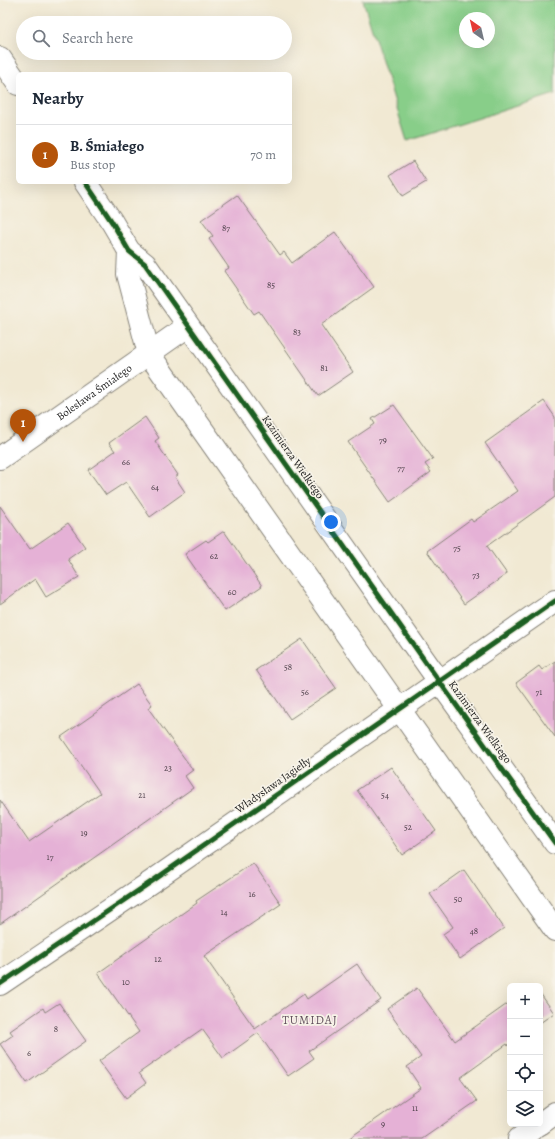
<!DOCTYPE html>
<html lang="en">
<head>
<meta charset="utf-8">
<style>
	:root { --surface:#fff; --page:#f6f6f7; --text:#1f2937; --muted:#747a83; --line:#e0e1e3; --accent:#b45309 }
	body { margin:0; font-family:Alegreya,serif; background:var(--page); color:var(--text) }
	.controls { position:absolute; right:12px; bottom:12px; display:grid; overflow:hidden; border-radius:6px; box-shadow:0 4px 16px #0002 }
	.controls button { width:36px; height:36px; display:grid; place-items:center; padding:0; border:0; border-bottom:1px solid var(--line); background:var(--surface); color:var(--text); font:20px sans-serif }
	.compass { position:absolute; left:459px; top:12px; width:36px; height:36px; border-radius:50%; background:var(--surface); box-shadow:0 4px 16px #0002; rotate:326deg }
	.you { position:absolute; left:331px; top:522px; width:14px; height:14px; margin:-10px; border:3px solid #fff; border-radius:50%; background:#1a73e8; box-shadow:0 0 0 6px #1a73e833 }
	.badge { display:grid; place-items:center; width:26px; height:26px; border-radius:50%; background:var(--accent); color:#fff; font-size:13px; font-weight:700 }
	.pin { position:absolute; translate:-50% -33px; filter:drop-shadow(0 1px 2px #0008) }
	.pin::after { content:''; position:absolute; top:21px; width:14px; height:12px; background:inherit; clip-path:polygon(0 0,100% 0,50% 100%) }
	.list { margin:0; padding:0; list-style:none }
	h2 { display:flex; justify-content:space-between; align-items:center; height:52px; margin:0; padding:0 16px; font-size:17px }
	h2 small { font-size:13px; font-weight:400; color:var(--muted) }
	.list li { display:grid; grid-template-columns:26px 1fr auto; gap:12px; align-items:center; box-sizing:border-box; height:60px; padding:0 16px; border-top:1px solid var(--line) }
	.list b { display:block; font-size:15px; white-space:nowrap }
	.list p { margin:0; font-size:13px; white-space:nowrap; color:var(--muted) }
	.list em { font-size:13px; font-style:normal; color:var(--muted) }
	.icon { flex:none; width:22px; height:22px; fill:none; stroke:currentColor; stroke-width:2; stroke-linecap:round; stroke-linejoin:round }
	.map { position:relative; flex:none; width:555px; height:1139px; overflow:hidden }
	.search { position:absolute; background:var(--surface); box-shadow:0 4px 16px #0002; left:16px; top:16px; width:276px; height:44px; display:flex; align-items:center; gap:10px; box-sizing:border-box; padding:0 14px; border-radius:22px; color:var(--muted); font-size:15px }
	.panel { position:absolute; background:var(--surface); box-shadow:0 4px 16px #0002; left:16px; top:72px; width:276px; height:112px; border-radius:6px }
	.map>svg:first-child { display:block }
	.green { fill:#88ce89; stroke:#527552; fill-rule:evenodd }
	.building { fill:#e5b1d6 }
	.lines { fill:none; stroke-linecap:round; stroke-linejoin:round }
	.street-casing { stroke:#868278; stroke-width:24 }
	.street { stroke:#fff; stroke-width:22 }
	.cycleway-casing { stroke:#f7f3e8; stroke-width:8 }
	.cycleway { stroke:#1b5e20; stroke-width:5 }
	.labels { text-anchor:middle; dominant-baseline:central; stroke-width:3.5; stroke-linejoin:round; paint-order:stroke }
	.number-label { font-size:9px; fill:#4e414a }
	.street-label { font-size:11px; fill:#1c1c1c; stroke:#f7f3e8 }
	.neighbourhood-label { font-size:12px; letter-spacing:1px; fill:#62505d; stroke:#f7f3e8 }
</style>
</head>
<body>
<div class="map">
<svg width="555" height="1139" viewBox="0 0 555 1139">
	<rect width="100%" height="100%" fill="#f7f3e8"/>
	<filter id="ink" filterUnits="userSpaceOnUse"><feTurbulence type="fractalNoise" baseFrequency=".025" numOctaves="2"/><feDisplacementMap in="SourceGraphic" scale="8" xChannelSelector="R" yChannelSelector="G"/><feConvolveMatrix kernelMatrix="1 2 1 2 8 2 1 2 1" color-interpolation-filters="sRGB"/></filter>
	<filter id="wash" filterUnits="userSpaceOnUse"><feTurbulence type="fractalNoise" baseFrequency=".012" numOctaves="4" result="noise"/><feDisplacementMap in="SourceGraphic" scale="16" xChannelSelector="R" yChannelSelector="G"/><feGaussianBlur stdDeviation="0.9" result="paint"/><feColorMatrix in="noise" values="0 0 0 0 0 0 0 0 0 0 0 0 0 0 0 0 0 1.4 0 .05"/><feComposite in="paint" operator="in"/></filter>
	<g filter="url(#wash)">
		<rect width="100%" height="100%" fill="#f1e9d3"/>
		<path class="green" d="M363 0H555V94L407 141ZM465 18H489V42H465Z"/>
		<g id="blocks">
			<g class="building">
				<polygon points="413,161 426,182 403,196 390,175"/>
				<polygon points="237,195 280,255 284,252 292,263 335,232 374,287 321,325 353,372 318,396 259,311 254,314 224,271 229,268 209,239 213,236 201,220"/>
				<polygon points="544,401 555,417 555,497 487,546 507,574 464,604 427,551 471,519 473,522 518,491 485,443"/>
				<polygon points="394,405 433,459 425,464 431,472 390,502 348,442 375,424 372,419"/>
				<polygon points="145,417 159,438 155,441 178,475 175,477 185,492 150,517 126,482 106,495 88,470 115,451 109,443"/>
				<polygon points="0,506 30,549 68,523 85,547 68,559 79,577 46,597 35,579 0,604"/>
				<polygon points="224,531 262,586 225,611 185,554 206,540 208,542"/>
				<polygon points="302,639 336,688 290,719 256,670"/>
				<polygon points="555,661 555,737 516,683 539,666 542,670"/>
				<polygon points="137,684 152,705 148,708 193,770 185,776 193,788 0,924 0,800 29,842 100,793 61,737"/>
				<polygon points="391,767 436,831 402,855 357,790"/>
				<polygon points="253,863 281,904 204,956 255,1029 304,994 307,999 357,964 381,1000 309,1051 314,1058 288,1076 258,1033 223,1058 202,1029 139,1073 146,1083 126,1098 99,1061 139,1032 98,973 197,903 196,901"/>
				<polygon points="464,870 504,928 460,959 443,934 453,927 430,894"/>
				<polygon points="417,988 455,1041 510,1002 510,1044 508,1046 507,1044 460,1078 477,1101 422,1139 348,1139 421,1088 407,1067 421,1057 387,1009"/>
				<polygon points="540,993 554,1013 540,1023"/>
				<polygon points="59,1003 86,1041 27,1083 0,1044 13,1035 10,1031 43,1008 45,1012"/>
			</g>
		</g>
	</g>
	<g filter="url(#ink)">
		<use href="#blocks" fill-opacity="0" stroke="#868278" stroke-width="1"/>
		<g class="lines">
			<g class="street-casing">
				<g id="street">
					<polyline points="0,58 18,84"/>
					<polyline points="85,182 112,222 129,251 145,264 439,681 555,843"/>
					<polyline points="129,251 128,274 149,354 555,930"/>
					<path id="s1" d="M0 458 188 326"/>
					<polyline points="0,984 154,880 555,601"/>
					<polyline points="540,1124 555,1113"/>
					<polyline points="519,1139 539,1124"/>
				</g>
			</g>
			<use href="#street" class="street"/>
			<g class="cycleway-casing">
				<g id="cycleway">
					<polyline points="85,182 112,222 129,251 145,264 439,681 555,843"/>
					<polyline points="0,984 154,880 555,601"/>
				</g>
			</g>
			<use href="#cycleway" class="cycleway"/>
		</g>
	</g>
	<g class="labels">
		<g class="number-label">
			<text x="226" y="228">87</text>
			<text x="271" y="285">85</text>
			<text x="297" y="332">83</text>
			<text x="324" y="368">81</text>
			<text x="383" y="440">79</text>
			<text x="126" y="462">66</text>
			<text x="401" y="468">77</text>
			<text x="155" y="487">64</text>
			<text x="457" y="548">75</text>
			<text x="214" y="556">62</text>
			<text x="476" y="575">73</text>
			<text x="232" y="592">60</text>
			<text x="288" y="667">58</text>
			<text x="305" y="692">56</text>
			<text x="539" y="692">71</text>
			<text x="168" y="768">23</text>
			<text x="142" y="795">21</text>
			<text x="385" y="795">54</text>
			<text x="408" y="827">52</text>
			<text x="84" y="833">19</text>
			<text x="50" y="857">17</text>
			<text x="252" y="894">16</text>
			<text x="458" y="899">50</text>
			<text x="224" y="912">14</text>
			<text x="474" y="931">48</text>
			<text x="158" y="959">12</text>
			<text x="126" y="982">10</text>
			<text x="56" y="1029">8</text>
			<text x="29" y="1053">6</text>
			<text x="415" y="1108">11</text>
			<text x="383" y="1124">9</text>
		</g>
		<g class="street-label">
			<text stroke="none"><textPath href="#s1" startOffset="115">Bolesława Śmiałego</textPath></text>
			<text transform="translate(293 457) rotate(55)">Kazimierza Wielkiego</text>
			<text transform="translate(480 722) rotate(54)">Kazimierza Wielkiego</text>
			<text transform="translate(273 785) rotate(-35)">Władysława Jagiełły</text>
		</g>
		<g class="neighbourhood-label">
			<text x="310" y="1020">TUMIDAJ</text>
		</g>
	</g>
</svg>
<div class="controls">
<button>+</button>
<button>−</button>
<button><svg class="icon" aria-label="locate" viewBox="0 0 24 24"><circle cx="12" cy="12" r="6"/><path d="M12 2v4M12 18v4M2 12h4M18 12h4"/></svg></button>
<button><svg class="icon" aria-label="layers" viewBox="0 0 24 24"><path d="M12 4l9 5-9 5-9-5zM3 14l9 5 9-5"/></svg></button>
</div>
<svg class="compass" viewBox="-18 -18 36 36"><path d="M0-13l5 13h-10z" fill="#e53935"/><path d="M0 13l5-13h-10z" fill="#747a83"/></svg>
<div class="you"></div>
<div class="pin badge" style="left:23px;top:442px">1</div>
<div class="search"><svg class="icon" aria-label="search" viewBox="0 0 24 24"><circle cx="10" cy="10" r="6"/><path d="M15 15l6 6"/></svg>Search here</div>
<section class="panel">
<h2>Nearby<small></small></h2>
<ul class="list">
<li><span class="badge">1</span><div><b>B. Śmiałego</b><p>Bus stop</p></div><em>70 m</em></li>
</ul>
</section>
</div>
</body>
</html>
